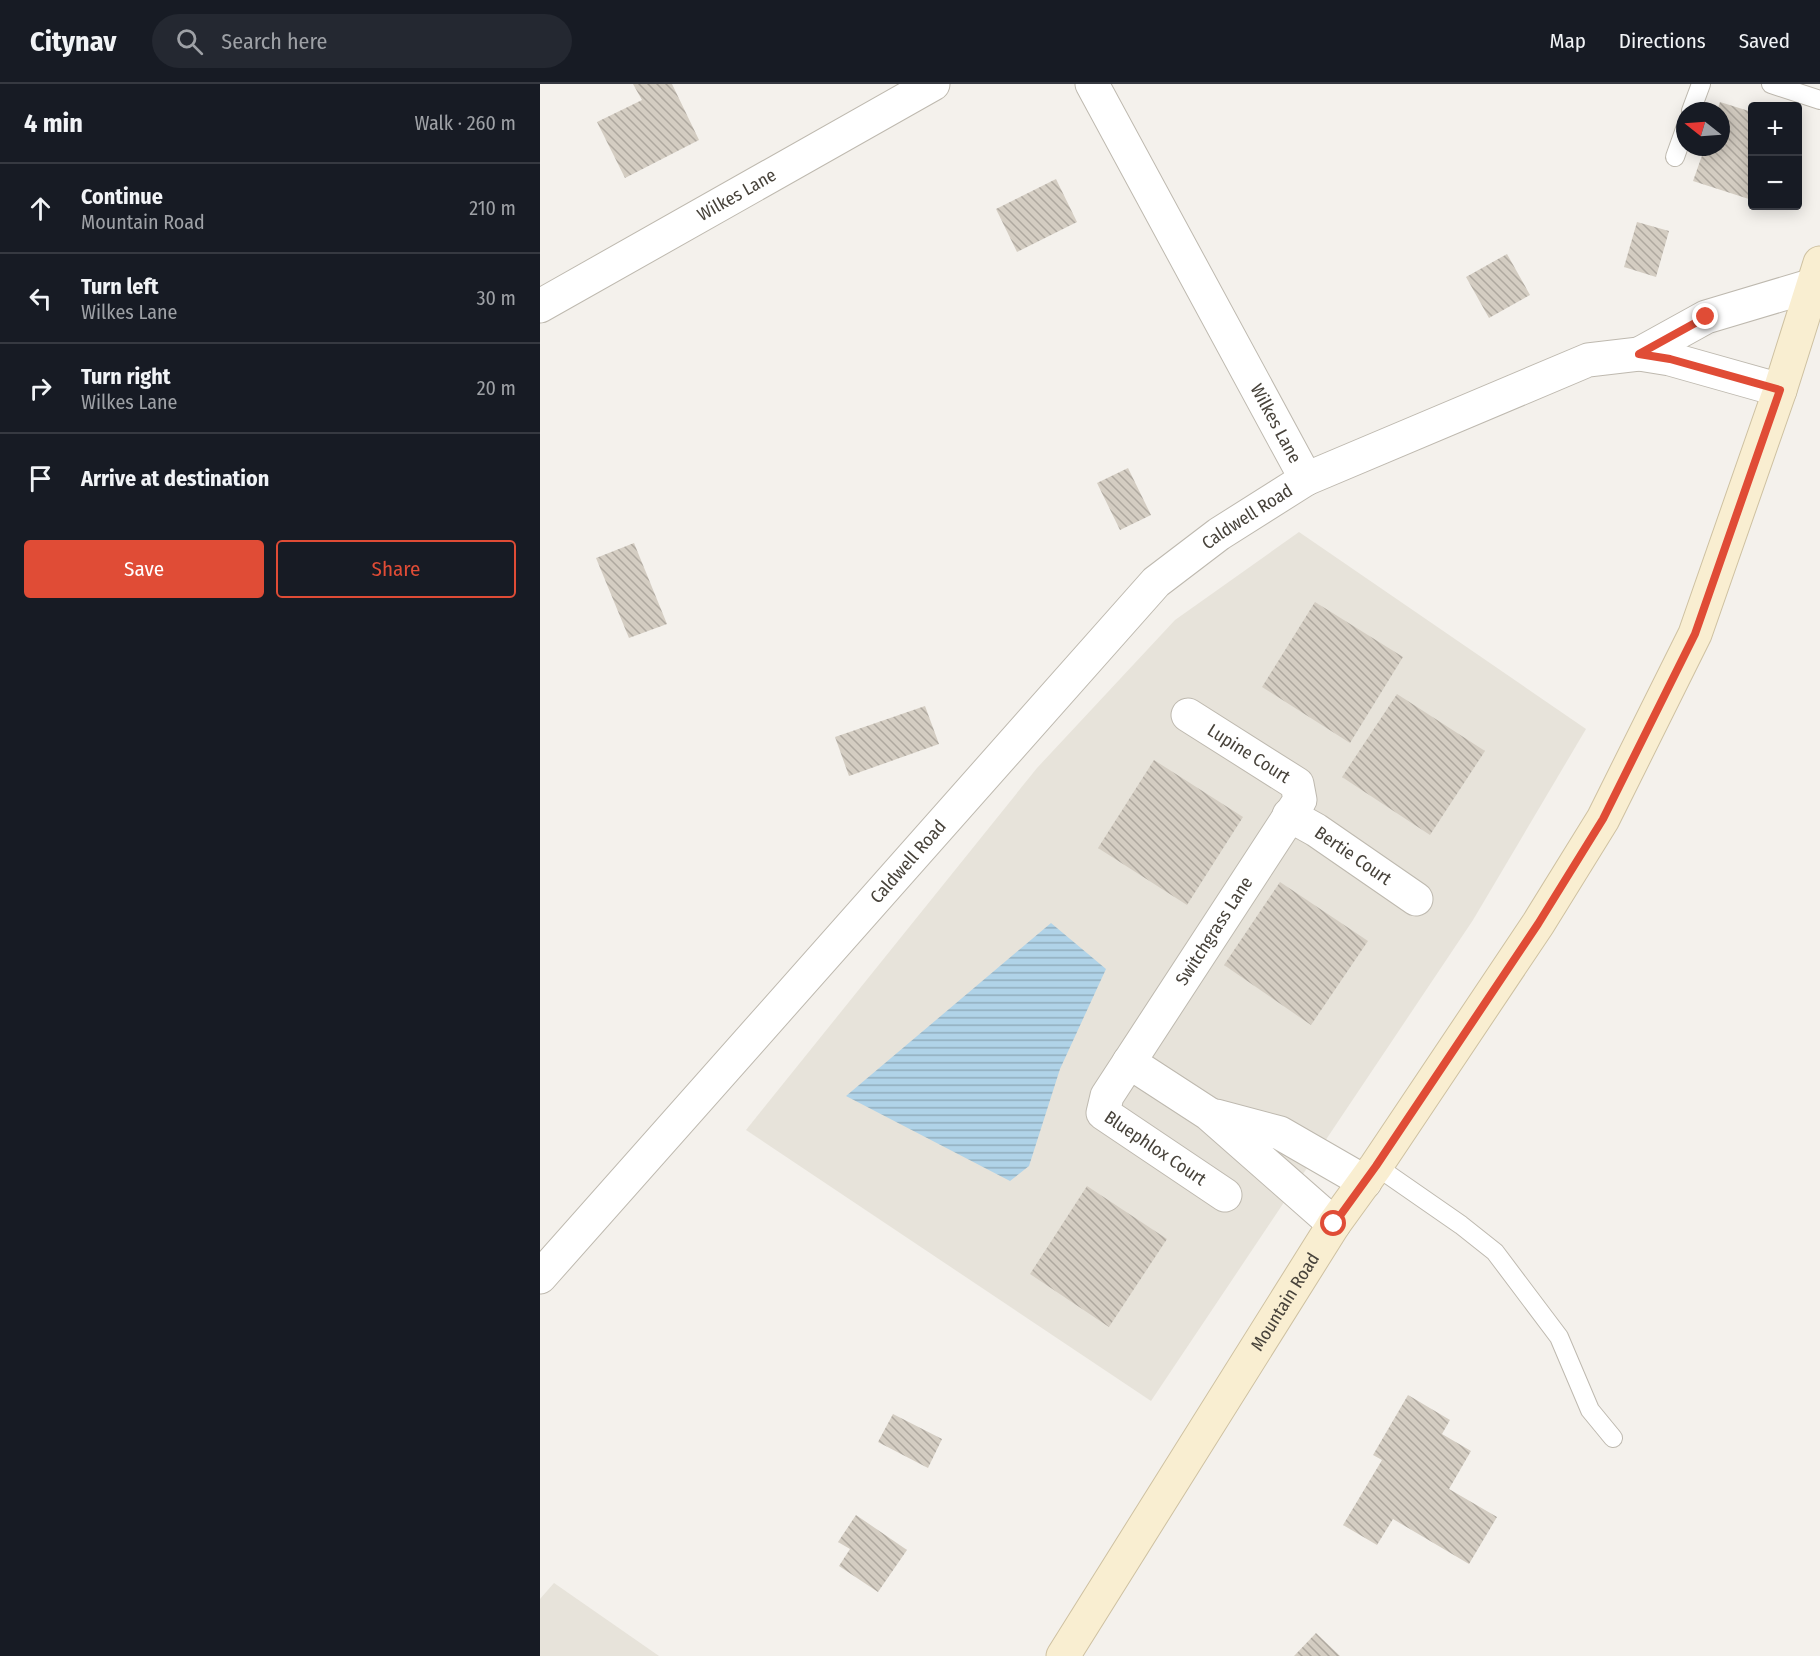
<!DOCTYPE html>
<html lang="en">
<head>
<meta charset="utf-8">
<style>
	:root { --surface:#171b24; --page:#242831; --text:#f1f3f6; --muted:#9ea1a6; --line:#363941; --accent:#e04c36 }
	body { margin:0; font-family:"Fira Sans Condensed",sans-serif; background:var(--page); color:var(--text) }
	.controls { position:absolute; right:18px; top:18px; display:grid; overflow:hidden; border-radius:6px; box-shadow:0 3px 15px #0003 }
	.controls button { width:54px; height:54px; display:grid; place-items:center; padding:0; border:0; border-bottom:2px solid var(--line); background:var(--surface); color:var(--text); font:30px sans-serif }
	.compass { position:absolute; left:1136px; top:18px; width:54px; height:54px; border-radius:50%; background:var(--surface); box-shadow:0 3px 15px #0003; rotate:287deg }
	.stop { position:absolute; width:18px; height:18px; margin:-14px; border:4px solid #e04c36; border-radius:50%; background:#fff }
	.stop.end { background:#e04c36; border-color:#fff; box-shadow:0 2px 6px #0008 }
	.list { margin:0; padding:0; list-style:none }
	h2 { display:flex; justify-content:space-between; align-items:center; height:78px; margin:0; padding:0 24px; font-size:26px }
	h2 small { font-size:20px; font-weight:400; color:var(--muted) }
	.list li { display:grid; grid-template-columns:39px 1fr auto; gap:18px; align-items:center; box-sizing:border-box; height:90px; padding:0 24px; border-top:2px solid var(--line) }
	.list b { display:block; font-size:22px; white-space:nowrap }
	.list p { margin:0; font-size:20px; white-space:nowrap; color:var(--muted) }
	.list em { font-size:20px; font-style:normal; color:var(--muted) }
	.actions { display:flex; gap:12px; padding:18px 24px }
	.actions a { flex:1; padding:14px 0; border:2px solid var(--accent); border-radius:6px; text-align:center; font-size:21px; color:var(--accent) }
	.actions .main { background:var(--accent); color:#fff }
	.icon { flex:none; width:33px; height:33px; fill:none; stroke:currentColor; stroke-width:2; stroke-linecap:round; stroke-linejoin:round }
	.map { position:relative; flex:none; width:1280px; height:1572px; overflow:hidden }
	header { display:flex; align-items:center; gap:36px; box-sizing:border-box; height:84px; padding:0 30px; background:var(--surface); border-bottom:2px solid var(--line) }
	header strong { font-size:28px }
	nav { display:flex; gap:33px; margin-inline-start:auto; font-size:21px }
	.search { width:420px; height:54px; background:var(--page); display:flex; align-items:center; gap:15px; box-sizing:border-box; padding:0 21px; border-radius:33px; color:var(--muted); font-size:22px }
	main { display:flex }
	aside { flex:1; background:var(--surface) }
	.map>svg:first-child { display:block }
	.residential { fill:#e7e3da }
	.water { fill:url(#water-rules) }
	.building { fill:url(#building-back-hatch) }
	.lines { fill:none; stroke-linecap:round; stroke-linejoin:round }
	.service-casing { stroke:#beb9af; stroke-width:20 }
	.minor-casing { stroke:#beb9af; stroke-width:35 }
	.secondary-casing { stroke:#cec1a1; stroke-width:35 }
	.service { stroke:#fff; stroke-width:18 }
	.minor { stroke:#fff; stroke-width:33 }
	.secondary { stroke:#f9eed1; stroke-width:33 }
	.route { stroke:#e04c36; stroke-width:8 }
	.labels { text-anchor:middle; dominant-baseline:central; stroke-width:4.5; stroke-linejoin:round; paint-order:stroke }
	.street-label { font-size:18px; fill:#47423a; stroke:#fff }
</style>
</head>
<body>
<header>
<strong>Citynav</strong>
<div class="search"><svg class="icon" aria-label="search" viewBox="0 0 24 24"><circle cx="10" cy="10" r="6"/><path d="M15 15l6 6"/></svg>Search here</div>
<nav><a>Map</a><a>Directions</a><a>Saved</a></nav>
</header>
<main>
<aside>
<h2>4 min<small>Walk · 260 m</small></h2>
<ul class="list">
<li><svg class="icon" aria-label="ahead" viewBox="0 0 24 24"><path d="M12 20V5M6 11l6-6 6 6"/></svg><div><b>Continue</b><p>Mountain Road</p></div><em>210 m</em></li>
<li><svg class="icon" aria-label="left" viewBox="0 0 24 24"><path d="M17 20v-9H6M10 6l-5 5 5 5"/></svg><div><b>Turn left</b><p>Wilkes Lane</p></div><em>30 m</em></li>
<li><svg class="icon" aria-label="right" viewBox="0 0 24 24"><path d="M7 20v-9h11M14 6l5 5-5 5"/></svg><div><b>Turn right</b><p>Wilkes Lane</p></div><em>20 m</em></li>
<li><svg class="icon" aria-label="arrive" viewBox="0 0 24 24"><path d="M6 21V4h12l-3 4 3 4H6"/></svg><div><b>Arrive at destination</b></div></li>
</ul>
<div class="actions"><a class="main">Save</a><a>Share</a></div>
</aside>
<div class="map">
<svg width="1280" height="1572" viewBox="0 0 1280 1572">
	<defs>
		<pattern id="water-rules" width="6" height="5" patternUnits="userSpaceOnUse" patternTransform="scale(1.5)"><rect width="6" height="5" fill="#b0d3e8"/><path d="M0 2.5h6" fill="none" stroke="#91adbd"/></pattern>
		<pattern id="building-back-hatch" width="6" height="6" patternUnits="userSpaceOnUse" patternTransform="scale(1.5)"><rect width="6" height="6" fill="#d4cdc2"/><path d="M-1 5l2 2M0 0l6 6M5-1l2 2" fill="none" stroke="#aea89f"/></pattern>
	</defs>
	<rect width="100%" height="100%" fill="#f4f1ec"/>
	<g class="residential">
		<polygon points="759,448 1046,645 933,836 611,1317 206,1046 497,684 635,536"/>
		<polygon points="14,1499 119,1572 120,1572 0,1572 0,1515"/>
	</g>
	<polygon class="water" points="511,839 566,885 520,985 489,1082 470,1097 306,1012"/>
	<g class="building">
		<polygon points="93,0 132,0 159,56 85,94 57,38 102,16"/>
		<polygon points="1180,18 1212,28 1212,116 1153,97 1165,63 1181,63 1181,27 1177,27"/>
		<polygon points="516,95 537,138 477,168 456,125"/>
		<polygon points="1097,138 1129,147 1116,193 1084,183"/>
		<polygon points="967,170 990,211 949,234 926,193"/>
		<polygon points="588,384 611,431 580,446 557,399"/>
		<polygon points="94,459 127,540 89,554 56,474"/>
		<polygon points="775,518 863,573 810,659 722,603"/>
		<polygon points="857,610 945,667 890,751 802,693"/>
		<polygon points="385,622 399,660 309,692 295,653"/>
		<polygon points="614,676 703,733 647,821 558,764"/>
		<polygon points="740,798 828,857 771,941 684,881"/>
		<polygon points="547,1102 627,1155 569,1243 490,1190"/>
		<polygon points="868,1311 910,1336 902,1350 931,1367 909,1405 957,1433 929,1480 853,1435 837,1461 803,1441 842,1376 833,1371"/>
		<polygon points="353,1330 402,1355 388,1384 338,1358"/>
		<polygon points="316,1431 367,1466 338,1508 299,1482 310,1465 298,1458"/>
		<polygon points="776,1549 800,1572 754,1572"/>
	</g>
	<g class="lines">
		<g class="service-casing">
			<g id="service">
				<polyline points="1231,0 1280,16"/>
				<polyline points="1151,27 1161,0"/>
				<polyline points="1135,73 1145,45"/>
				<polyline points="836,1082 921,1141 955,1168 1019,1253 1050,1326 1073,1354"/>
			</g>
		</g>
		<g class="minor-casing">
			<g id="minor">
				<path id="s1" d="M552 0 766 395 1048 276 1099 270 1130 275 1240 306"/>
				<path id="s2" d="M0 222 393 0"/>
				<polyline points="1099,270 1166,233 1273,201"/>
				<path id="s3" d="M648 631 757 700 760 716 567 1012 563 1029 685 1111"/>
				<path id="s4" d="M749 731 776 746 876 815"/>
				<polyline points="589,978 669,1030 794,1140"/>
				<polyline points="676,1032 740,1049 825,1098"/>
				<path id="s5" d="M0 1193 616 498 679 450 766 395"/>
			</g>
		</g>
		<g class="secondary-casing">
			<g id="secondary">
				<path id="s6" d="M523 1572 794 1140 836 1082 998 840 1063 735 1155 550 1240 306 1280 179"/>
			</g>
		</g>
		<use href="#service" class="service"/>
		<use href="#minor" class="minor"/>
		<use href="#secondary" class="secondary"/>
	</g>
	<g class="lines">
		<polyline class="route" points="794,1140 836,1082 998,840 1063,735 1155,550 1240,306 1130,275 1099,270 1166,233"/>
	</g>
	<g class="labels">
		<g class="street-label">
			<text stroke="none"><textPath href="#s2" startOffset="226">Wilkes Lane</textPath></text>
			<text stroke="none"><textPath href="#s1" startOffset="386">Wilkes Lane</textPath></text>
			<text stroke="none"><textPath href="#s5" startOffset="1041">Caldwell Road</textPath></text>
			<text stroke="none"><textPath href="#s3" startOffset="72">Lupine Court</textPath></text>
			<text stroke="none"><textPath href="#s4" startOffset="76">Bertie Court</textPath></text>
			<text stroke="none"><textPath href="#s5" startOffset="555">Caldwell Road</textPath></text>
			<text transform="translate(674 847) rotate(-57)">Switchgrass Lane</text>
			<text stroke="none"><textPath href="#s3" startOffset="579">Bluephlox Court</textPath></text>
			<text stroke="none"><textPath href="#s6" startOffset="418">Mountain Road</textPath></text>
		</g>
	</g>
</svg>
<div class="controls">
<button>+</button>
<button>−</button>
</div>
<svg class="compass" viewBox="-18 -18 36 36"><path d="M0-13l5 13h-10z" fill="#e53935"/><path d="M0 13l5-13h-10z" fill="#9ea1a6"/></svg>
<div class="stop" style="left:794px;top:1140px"></div>
<div class="stop end" style="left:1166px;top:233px"></div>
</div>
</main>
</body>
</html>
